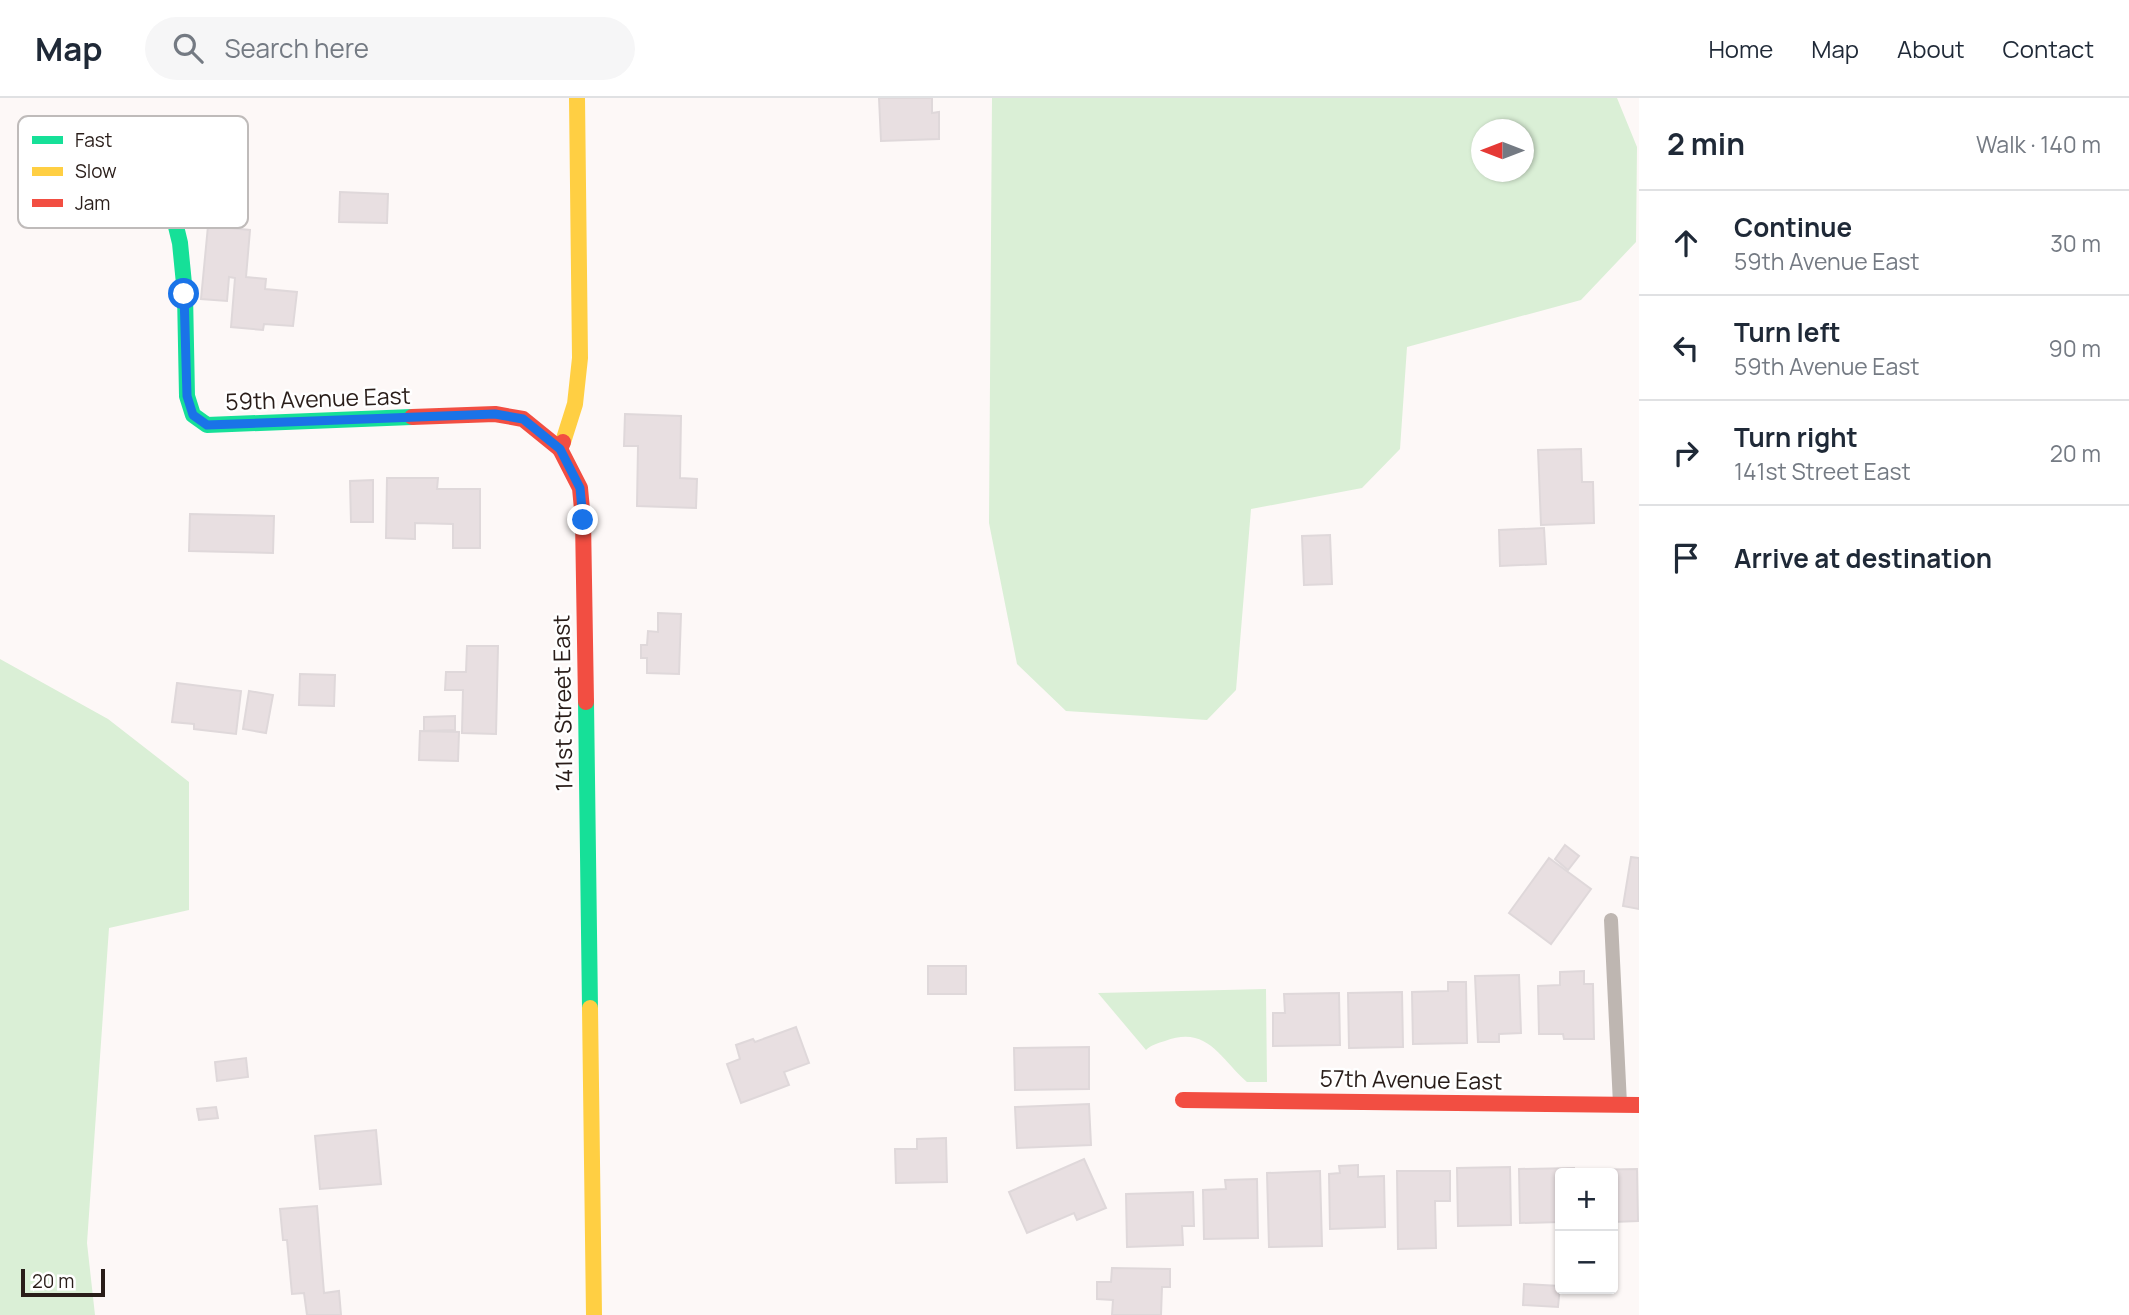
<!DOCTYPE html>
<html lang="en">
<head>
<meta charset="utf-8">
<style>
	:root { --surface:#fff; --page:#f6f6f7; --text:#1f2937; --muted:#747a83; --line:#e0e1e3 }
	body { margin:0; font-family:Manrope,sans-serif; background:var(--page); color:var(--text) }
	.controls { position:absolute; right:21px; bottom:21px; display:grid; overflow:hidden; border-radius:7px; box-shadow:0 2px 5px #0004 }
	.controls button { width:63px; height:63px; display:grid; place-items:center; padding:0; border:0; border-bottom:2px solid var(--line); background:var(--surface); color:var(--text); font:35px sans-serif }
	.compass { position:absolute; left:1471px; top:21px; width:63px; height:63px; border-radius:50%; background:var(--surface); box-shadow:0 2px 5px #0004; rotate:270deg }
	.scale { position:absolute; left:21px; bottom:18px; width:84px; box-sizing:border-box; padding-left:7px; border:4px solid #291d19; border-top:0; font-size:19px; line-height:24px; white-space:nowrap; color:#291d19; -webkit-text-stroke:5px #fff; paint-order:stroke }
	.stop { position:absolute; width:21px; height:21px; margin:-16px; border:5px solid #1a73e8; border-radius:50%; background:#fff }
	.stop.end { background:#1a73e8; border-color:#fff; box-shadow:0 2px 7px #0008 }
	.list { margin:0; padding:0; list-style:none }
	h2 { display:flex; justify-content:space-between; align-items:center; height:91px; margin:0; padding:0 28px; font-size:30px }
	h2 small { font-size:23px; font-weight:400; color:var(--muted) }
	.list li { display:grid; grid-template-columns:46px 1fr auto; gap:21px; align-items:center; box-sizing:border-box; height:105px; padding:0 28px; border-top:2px solid var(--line) }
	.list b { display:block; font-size:26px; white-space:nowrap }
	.list p { margin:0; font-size:23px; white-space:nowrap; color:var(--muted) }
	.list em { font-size:23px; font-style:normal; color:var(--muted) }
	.icon { flex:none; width:38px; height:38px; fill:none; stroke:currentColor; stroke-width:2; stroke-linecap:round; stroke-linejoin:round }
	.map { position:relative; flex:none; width:1639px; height:1217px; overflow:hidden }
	header { display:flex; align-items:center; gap:42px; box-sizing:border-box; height:98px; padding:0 35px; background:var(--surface); border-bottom:2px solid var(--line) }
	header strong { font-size:33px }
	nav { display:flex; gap:38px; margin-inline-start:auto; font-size:24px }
	.search { width:490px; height:63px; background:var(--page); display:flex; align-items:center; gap:18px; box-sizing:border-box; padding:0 24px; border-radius:38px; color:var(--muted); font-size:26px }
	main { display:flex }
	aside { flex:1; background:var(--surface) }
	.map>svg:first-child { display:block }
	.green { fill:#daefd6; fill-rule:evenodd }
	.building { fill:#e8dfe1; stroke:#dfd8da; stroke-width:2 }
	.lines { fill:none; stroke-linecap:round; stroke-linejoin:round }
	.lane { stroke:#beb6b1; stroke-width:14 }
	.fast { stroke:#16e098; stroke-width:16 }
	.slow { stroke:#ffcf43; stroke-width:16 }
	.jam { stroke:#f24e42; stroke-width:16 }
	.route { stroke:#1a73e8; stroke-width:9 }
	.labels { text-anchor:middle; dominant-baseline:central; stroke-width:5; stroke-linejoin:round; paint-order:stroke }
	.street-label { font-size:23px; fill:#291d19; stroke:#fff }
	.key { fill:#fff; stroke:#bfbbba; stroke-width:2 }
	.key-label { font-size:19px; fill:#291d19 }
</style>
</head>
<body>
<header>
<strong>Map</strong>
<div class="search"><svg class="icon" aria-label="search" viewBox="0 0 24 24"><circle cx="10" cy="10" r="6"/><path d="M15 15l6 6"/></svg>Search here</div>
<nav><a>Home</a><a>Map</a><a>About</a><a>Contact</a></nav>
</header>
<main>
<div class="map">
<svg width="1639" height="1217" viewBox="0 0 1639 1217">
	<rect width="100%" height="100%" fill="#fdf8f7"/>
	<g class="green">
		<path d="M992 0H1617L1637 49 1636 144 1581 202 1407 249 1400 351 1362 390 1251 411 1236 592 1207 622 1066 613 1017 566 989 425ZM1482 32H1524V74H1482Z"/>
		<polygon points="0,561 108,621 189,684 189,812 109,830 87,1145 95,1217 0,1217"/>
		<path d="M1266 891 1267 984H1247C1220 961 1208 927 1165 943 1158 945 1151 947 1146 952L1098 895Z"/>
	</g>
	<g class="building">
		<polygon points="879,0 932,0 932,15 939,14 939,41 881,43"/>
		<polygon points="340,94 388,96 387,125 339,124"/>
		<polygon points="208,128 250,132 246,179 266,181 265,191 297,194 293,228 264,226 263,232 231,229 235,180 229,179 227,203 201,201"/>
		<polygon points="625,316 681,318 680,380 697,381 696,410 637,408 638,348 624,348"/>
		<polygon points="1581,351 1582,384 1593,384 1594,425 1541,427 1538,352"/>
		<polygon points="387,380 438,380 437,391 480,391 480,450 453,450 453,426 415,425 415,441 386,440"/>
		<polygon points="373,382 373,424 351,424 350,383"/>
		<polygon points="190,416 274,418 273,455 189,453"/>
		<polygon points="1544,430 1546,466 1500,468 1499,432"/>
		<polygon points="1330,437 1332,486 1304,487 1302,438"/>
		<polygon points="658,515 681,516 679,576 647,575 647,560 641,560 641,547 647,547 648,533 658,534"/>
		<polygon points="467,548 498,548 496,636 462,635 463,592 445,592 446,574 466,574"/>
		<polygon points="300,576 335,577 334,608 299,607"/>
		<polygon points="177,585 241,593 236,636 194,631 194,626 172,624"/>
		<polygon points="249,593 273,597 266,635 243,631"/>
		<polygon points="455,618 455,632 424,633 424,619"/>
		<polygon points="420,633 459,634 458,663 419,662"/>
		<polygon points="1565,747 1579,758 1568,772 1555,761"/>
		<polygon points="1631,759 1639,760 1639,811 1623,808"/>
		<polygon points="1549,760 1591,791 1551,846 1509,815"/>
		<rect x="928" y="868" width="38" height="28"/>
		<polygon points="1584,873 1584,886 1593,886 1594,941 1564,941 1563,936 1539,936 1538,888 1560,887 1560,874"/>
		<polygon points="1519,877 1521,935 1499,936 1499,944 1478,944 1475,878"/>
		<polygon points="1448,884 1466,884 1467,945 1413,946 1412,894 1448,893"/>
		<polygon points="1402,894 1403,949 1349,950 1348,895"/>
		<polygon points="1339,895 1340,947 1273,948 1273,915 1285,915 1284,896"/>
		<polygon points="796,929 809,965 784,974 789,987 741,1005 727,966 740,961 736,947 753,941 755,944"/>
		<polygon points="1089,949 1089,991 1015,992 1014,950"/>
		<polygon points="246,960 248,979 217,983 215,964"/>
		<polygon points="1089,1006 1091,1047 1017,1050 1015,1009"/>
		<polygon points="216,1009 218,1020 199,1022 197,1011"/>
		<polygon points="376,1032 381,1086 320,1091 315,1038"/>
		<polygon points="946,1040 947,1084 896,1085 895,1051 917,1051 917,1041"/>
		<polygon points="1084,1061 1106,1110 1077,1122 1074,1115 1027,1135 1009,1094"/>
		<polygon points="1358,1067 1358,1079 1384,1078 1385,1129 1330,1131 1329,1076 1340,1075 1339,1068"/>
		<polygon points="1510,1069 1511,1127 1458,1128 1457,1070"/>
		<polygon points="1574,1070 1574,1075 1560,1075 1560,1124 1520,1125 1519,1071"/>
		<polygon points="1637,1071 1638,1123 1613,1124 1613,1075 1583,1075 1583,1072"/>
		<polygon points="1320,1073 1322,1148 1269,1149 1267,1075"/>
		<polygon points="1397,1073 1450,1073 1450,1103 1435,1103 1436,1150 1398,1151"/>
		<polygon points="1257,1081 1258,1140 1204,1141 1203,1092 1226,1091 1225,1082"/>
		<polygon points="1193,1094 1194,1128 1182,1128 1183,1147 1127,1149 1126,1096"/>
		<polygon points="317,1108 324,1195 339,1193 341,1217 307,1217 304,1195 292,1196 287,1142 283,1142 280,1111"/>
		<polygon points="1112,1170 1170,1171 1170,1189 1162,1189 1161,1217 1112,1217 1113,1202 1097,1201 1097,1184 1111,1184"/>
		<polygon points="1524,1186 1560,1188 1558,1209 1523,1207"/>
	</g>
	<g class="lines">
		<polyline class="lane" points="1611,822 1620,1006"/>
		<g class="fast">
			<polyline points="172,112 180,145 185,196 187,298 193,317 207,327 412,319"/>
			<polyline points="586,604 590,910"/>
		</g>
		<g class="slow">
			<polyline points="563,344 575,306 580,260 577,0"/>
			<polyline points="590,910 594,1217"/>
		</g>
		<g class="jam">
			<polyline points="412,319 495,316 523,321 560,351"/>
			<polyline points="563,344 560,351 580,390 583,422 586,604"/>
			<polyline points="1183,1002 1639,1007"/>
		</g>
	</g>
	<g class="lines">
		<polyline class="route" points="184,196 187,298 193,317 207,327 495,316 523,321 560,351 580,390 583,422"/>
	</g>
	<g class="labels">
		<g class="street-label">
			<text transform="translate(318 300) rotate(-2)">59th Avenue East</text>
			<text transform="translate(562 605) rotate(-91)">141st Street East</text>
			<text transform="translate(1411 981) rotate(1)">57th Avenue East</text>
		</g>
	</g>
	<rect x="18" y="18" width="230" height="112" rx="10" class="key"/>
	<rect x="32" y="38" width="31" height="8" fill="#16e098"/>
	<rect x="32" y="69" width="31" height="9" fill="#ffcf43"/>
	<rect x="32" y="101" width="31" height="8" fill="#f24e42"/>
	<g class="key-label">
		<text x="75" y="49">Fast</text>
		<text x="75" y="80">Slow</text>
		<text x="75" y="112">Jam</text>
	</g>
</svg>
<div class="controls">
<button>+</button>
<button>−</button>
</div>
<svg class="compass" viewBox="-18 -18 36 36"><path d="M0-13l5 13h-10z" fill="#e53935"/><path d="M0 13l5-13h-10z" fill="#747a83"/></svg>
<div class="scale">20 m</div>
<div class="stop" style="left:184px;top:196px"></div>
<div class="stop end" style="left:583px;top:422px"></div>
</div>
<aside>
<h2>2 min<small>Walk · 140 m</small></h2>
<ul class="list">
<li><svg class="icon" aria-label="ahead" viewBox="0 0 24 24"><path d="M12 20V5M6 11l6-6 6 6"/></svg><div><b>Continue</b><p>59th Avenue East</p></div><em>30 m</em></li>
<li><svg class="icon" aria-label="left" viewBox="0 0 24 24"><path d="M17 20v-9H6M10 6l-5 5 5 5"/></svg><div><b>Turn left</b><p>59th Avenue East</p></div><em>90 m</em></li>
<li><svg class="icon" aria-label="right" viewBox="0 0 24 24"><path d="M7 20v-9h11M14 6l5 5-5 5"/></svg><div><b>Turn right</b><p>141st Street East</p></div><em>20 m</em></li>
<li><svg class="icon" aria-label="arrive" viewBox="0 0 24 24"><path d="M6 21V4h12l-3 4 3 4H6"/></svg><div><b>Arrive at destination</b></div></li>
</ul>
</aside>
</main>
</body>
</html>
